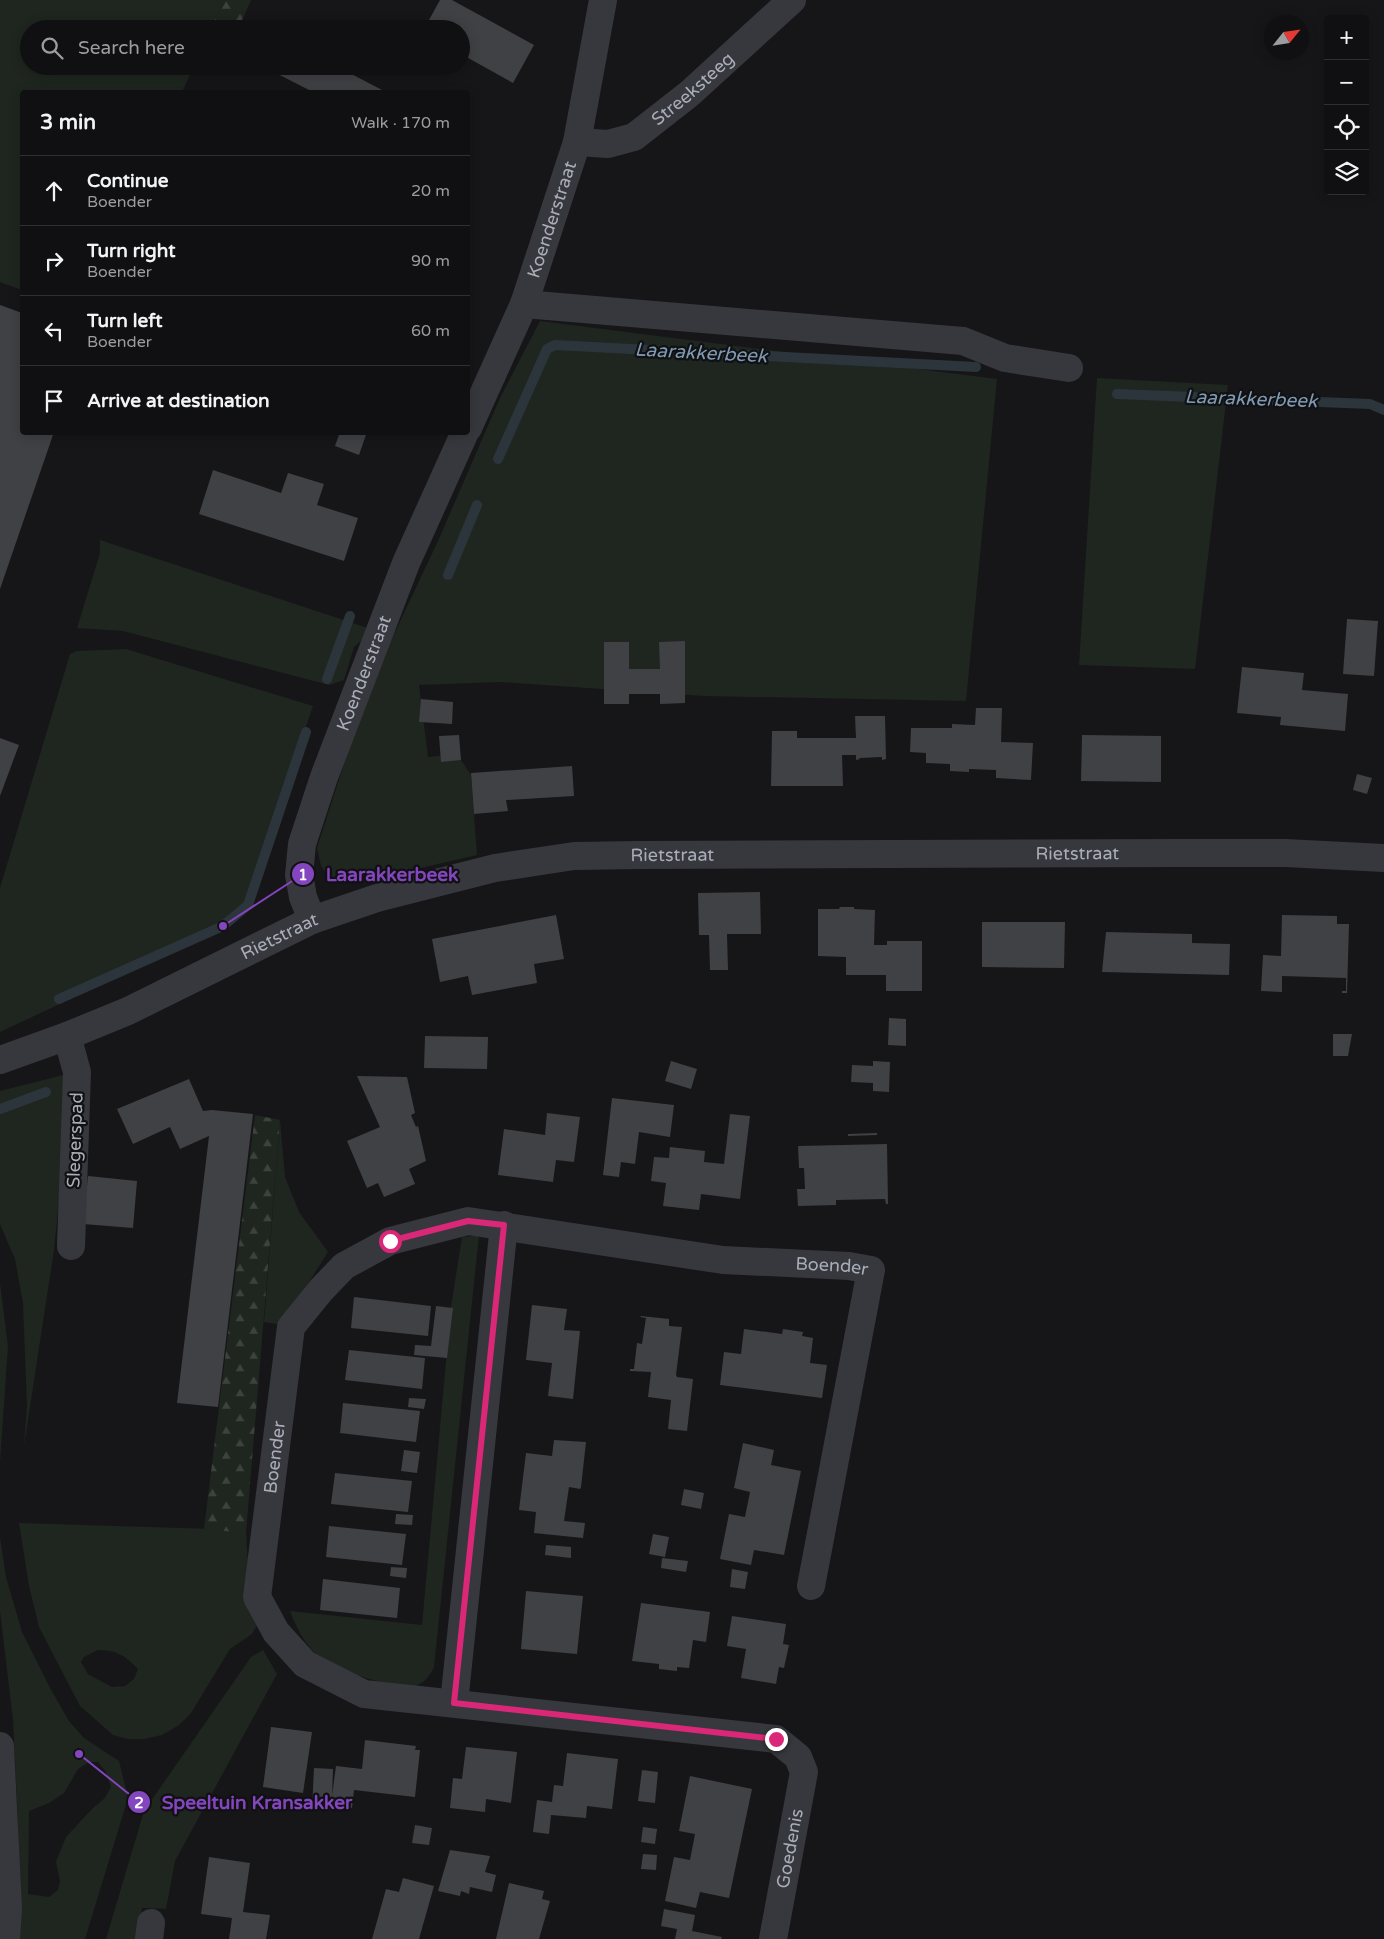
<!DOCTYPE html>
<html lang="en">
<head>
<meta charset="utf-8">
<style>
	:root { --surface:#101012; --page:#1e1e20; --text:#f1f3f6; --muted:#9c9d9f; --line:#303032 }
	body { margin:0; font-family:"Varela Round",sans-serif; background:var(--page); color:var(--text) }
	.controls { position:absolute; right:15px; top:15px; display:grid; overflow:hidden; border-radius:5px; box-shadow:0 2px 12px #0003 }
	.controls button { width:45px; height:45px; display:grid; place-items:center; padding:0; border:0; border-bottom:1px solid var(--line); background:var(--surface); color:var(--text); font:25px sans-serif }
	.compass { position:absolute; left:1264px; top:15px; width:45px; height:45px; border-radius:50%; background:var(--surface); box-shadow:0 2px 12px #0003; rotate:60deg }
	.stop { position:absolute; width:15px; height:15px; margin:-11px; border:4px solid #db2777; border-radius:50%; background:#fff }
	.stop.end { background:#db2777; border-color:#fff; box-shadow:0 1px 5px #0008 }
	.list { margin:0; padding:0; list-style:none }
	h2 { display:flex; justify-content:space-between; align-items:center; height:65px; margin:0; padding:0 20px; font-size:21px }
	h2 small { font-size:16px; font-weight:400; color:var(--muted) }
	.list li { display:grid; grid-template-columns:32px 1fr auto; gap:15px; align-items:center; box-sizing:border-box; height:70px; padding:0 20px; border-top:1px solid var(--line) }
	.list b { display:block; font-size:19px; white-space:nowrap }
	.list p { margin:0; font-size:16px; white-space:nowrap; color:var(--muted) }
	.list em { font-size:16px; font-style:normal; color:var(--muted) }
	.icon { flex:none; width:28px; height:28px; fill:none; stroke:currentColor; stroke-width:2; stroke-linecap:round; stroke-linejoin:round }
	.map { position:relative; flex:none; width:1384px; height:1939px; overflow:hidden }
	.search { position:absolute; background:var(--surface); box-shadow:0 2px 12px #0003; left:20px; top:20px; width:450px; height:55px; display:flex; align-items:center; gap:12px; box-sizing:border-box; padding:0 18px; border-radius:28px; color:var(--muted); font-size:19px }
	.panel { position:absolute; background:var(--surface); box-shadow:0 2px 12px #0003; left:20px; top:90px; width:450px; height:345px; border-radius:5px }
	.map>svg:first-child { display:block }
	.grass { fill:#1e261f; fill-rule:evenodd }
	.forest { fill:url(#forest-firs) }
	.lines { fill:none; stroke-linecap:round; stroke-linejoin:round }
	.stream { stroke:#2c353c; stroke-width:10 }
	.building { fill:#404145 }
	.minor { stroke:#37383d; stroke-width:28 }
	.route { stroke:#db2777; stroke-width:6 }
	.labels { text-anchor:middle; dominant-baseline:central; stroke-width:4.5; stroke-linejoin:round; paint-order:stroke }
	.street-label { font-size:18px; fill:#a8adb8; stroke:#111113 }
	.water-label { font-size:19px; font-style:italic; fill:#7f9bb3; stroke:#111113 }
	.leader { fill:none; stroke:#8446be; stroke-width:2 }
	.callout-dot { fill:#8446be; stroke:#111113; stroke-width:2 }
	.mark-label { font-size:15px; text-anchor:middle; font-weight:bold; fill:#fff }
	.callout-label { font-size:19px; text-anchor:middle; font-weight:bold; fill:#8446be; stroke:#111113; stroke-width:4.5; stroke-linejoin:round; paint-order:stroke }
</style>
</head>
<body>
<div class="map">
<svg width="1384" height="1939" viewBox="0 0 1384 1939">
	<defs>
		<pattern id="forest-firs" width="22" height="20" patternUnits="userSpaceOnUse" patternTransform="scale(1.25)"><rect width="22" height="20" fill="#1e261f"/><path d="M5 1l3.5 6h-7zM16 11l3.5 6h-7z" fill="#3c433d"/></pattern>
	</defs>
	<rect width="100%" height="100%" fill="#161618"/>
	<g class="grass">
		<polygon points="0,0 223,0 211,29 29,29 29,66 194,66 182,92 22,92 22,290 0,282"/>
		<polygon points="540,321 997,379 966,701 704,696 500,682 419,685 428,757 457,754 471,775 477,855 364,881 332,881 321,866 317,848 368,689 438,541 500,398"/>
		<polygon points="1097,378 1228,385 1195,669 1079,665"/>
		<polygon points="100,540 374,630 354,647 344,680 329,685 123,631 77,628 100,553"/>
		<polygon points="126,649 313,706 245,905 201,938 0,1032 0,888 70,654 77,651"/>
		<polygon points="63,1075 67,1119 54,1250 24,1446 27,1407 23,1303 15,1259 0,1224 0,1091"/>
		<polygon points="280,1120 285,1177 299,1212 328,1252 282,1325 264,1322"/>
		<path d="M479 1235 434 1667C429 1677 424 1684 412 1687 399 1690 341 1671 328 1663 309 1652 297 1630 290 1611L422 1625 451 1307 462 1237Z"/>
		<polygon points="0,1283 8,1346 0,1462"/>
		<path d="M19 1523 246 1530 249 1583 257 1625 252 1634 230 1649 191 1713 179 1725 162 1735 144 1739H128L113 1735 80 1706 39 1627 29 1586ZM98 1650C117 1650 125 1656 138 1669L134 1679 125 1686 112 1687 88 1674 81 1662 84 1657Z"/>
		<path d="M0 1537 6 1577 22 1632 50 1688 69 1721 84 1738 119 1761 128 1798 85 1939H17L18 1820 13 1720 0 1611ZM89 1762H98L106 1772 111 1787 105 1798 93 1808 66 1837 56 1862 60 1881 58 1890 49 1897 28 1894 29 1811 49 1803 64 1793 78 1769Z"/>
		<polygon points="263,1650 277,1674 175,1861 166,1909 142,1908 138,1939 106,1939 144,1811 251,1657"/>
	</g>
	<g class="forest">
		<polygon points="223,0 251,0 238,29 211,29"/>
		<polygon points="255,1115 280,1120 246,1533 204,1529"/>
	</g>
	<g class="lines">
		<g class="stream">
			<polyline points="1117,394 1370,404 1384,410"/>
			<polyline points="498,459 547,349 555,345 976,367"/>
			<polyline points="448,575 477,505"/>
			<polyline points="327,679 350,616"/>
			<polyline points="59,999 223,926 248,905 306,732"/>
			<polyline points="0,1109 46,1092"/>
		</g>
	</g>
	<g class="building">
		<polygon points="440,0 452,0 534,45 513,83 461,54 461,29 424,29"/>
		<polygon points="262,66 336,66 386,92 313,92"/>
		<polygon points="0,305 22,313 22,432 54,432 0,589"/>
		<polygon points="340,432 367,432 359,455 335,446"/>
		<polygon points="213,470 281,493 288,473 324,484 317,505 358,518 344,561 199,514"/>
		<polygon points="1347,619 1378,621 1374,676 1343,674"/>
		<polygon points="685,641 685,703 660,704 660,694 629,694 629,704 604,704 604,642 629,642 629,669 660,669 659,642"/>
		<polygon points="1242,667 1304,673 1302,690 1348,694 1345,731 1280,725 1281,717 1237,713"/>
		<polygon points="421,699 453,702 452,724 419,722"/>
		<polygon points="976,708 1002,708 1001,742 1033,743 1031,780 996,778 996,770 969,769 969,772 950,771 950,764 926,763 926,753 910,752 911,728 952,728 952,724 975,725"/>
		<polygon points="855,716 885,716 886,759 882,760 882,757 859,758 860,759 856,760 856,755 842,755 843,786 771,786 772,731 797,731 797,738 856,738"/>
		<polygon points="459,735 461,760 441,762 439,736"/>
		<polygon points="1082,735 1161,736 1161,782 1081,781"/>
		<polygon points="0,738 19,745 0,796"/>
		<polygon points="572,766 574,796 506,800 508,811 474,814 471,773"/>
		<polygon points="1357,774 1372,778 1367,794 1353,790"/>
		<polygon points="760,892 761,934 727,934 728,970 710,970 709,935 699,935 698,893"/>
		<polygon points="840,907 854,907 854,909 875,910 874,945 887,945 887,941 922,941 922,991 886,991 886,975 846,975 846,957 818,956 818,909 839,909"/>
		<polygon points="556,915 564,959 534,964 537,983 472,995 468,976 440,982 432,939"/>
		<polygon points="1282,915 1337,916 1337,924 1349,924 1347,993 1342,993 1342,991 1346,991 1346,978 1282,976 1282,992 1261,991 1263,955 1281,956"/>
		<polygon points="982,922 1065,922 1064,968 982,967"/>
		<polygon points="1106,932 1192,934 1192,943 1230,944 1229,975 1102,972"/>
		<polygon points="889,1018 906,1019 906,1046 888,1045"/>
		<polygon points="1333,1034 1352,1034 1348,1056 1333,1056"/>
		<polygon points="425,1036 488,1037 487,1069 424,1068"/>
		<polygon points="671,1061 697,1069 691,1089 665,1081"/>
		<polygon points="873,1061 890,1062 889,1092 873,1091 873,1083 851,1082 852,1065 873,1066"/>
		<polygon points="357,1076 407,1077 415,1113 411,1115 416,1127 418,1126 426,1161 409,1169 415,1184 384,1197 378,1183 367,1188 347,1141 380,1127"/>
		<polygon points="189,1079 203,1111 212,1110 253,1114 218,1407 177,1403 209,1136 180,1149 170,1127 133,1144 117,1109"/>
		<polygon points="612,1098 674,1105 670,1137 639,1132 635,1164 621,1162 619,1177 603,1175"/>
		<polygon points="547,1113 580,1117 574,1162 556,1160 553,1182 498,1175 504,1129 545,1135"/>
		<polygon points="730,1114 750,1116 740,1199 701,1194 699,1210 663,1206 666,1183 651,1181 654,1157 669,1158 670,1147 705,1151 704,1162 724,1164"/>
		<polygon points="877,1133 877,1135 848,1136 848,1134"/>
		<polygon points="887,1144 888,1204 886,1204 885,1199 836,1200 836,1205 798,1206 797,1189 805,1189 804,1168 799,1168 798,1146"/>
		<polygon points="88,1176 137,1181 133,1228 83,1224"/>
		<polygon points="354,1297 431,1306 428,1336 351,1328"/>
		<polygon points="532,1305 567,1309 564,1330 580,1331 573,1399 548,1396 552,1363 526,1360"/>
		<polygon points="436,1306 453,1308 447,1358 414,1355 415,1345 431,1346"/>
		<polygon points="641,1316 669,1319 669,1326 682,1327 676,1375 677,1377 693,1379 687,1431 668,1429 671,1400 648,1397 651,1372 630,1371 630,1369 634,1369 637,1343 642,1344 646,1318 640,1317"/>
		<polygon points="744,1329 782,1334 783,1329 803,1332 802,1336 813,1338 810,1363 827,1365 822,1398 720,1385 724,1352 741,1354"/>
		<polygon points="349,1350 425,1358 422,1389 345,1380"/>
		<polygon points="409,1398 426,1399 424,1409 408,1407"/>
		<polygon points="343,1403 420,1411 416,1442 340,1433"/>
		<polygon points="554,1440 586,1442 581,1487 580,1489 569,1487 564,1521 585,1523 583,1538 534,1533 536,1512 519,1510 526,1453 552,1456"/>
		<polygon points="743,1443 774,1450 771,1465 801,1471 784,1555 754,1550 751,1565 720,1559 729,1514 745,1517 750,1492 734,1488"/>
		<polygon points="404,1450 420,1452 417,1473 401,1471"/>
		<polygon points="335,1473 412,1481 408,1512 331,1504"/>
		<polygon points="684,1489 704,1493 701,1509 681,1505"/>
		<polygon points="396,1514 413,1515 412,1525 395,1524"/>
		<polygon points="329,1526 406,1534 402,1565 326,1557"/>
		<polygon points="653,1534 669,1537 665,1557 649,1554"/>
		<polygon points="546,1545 571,1547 571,1558 545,1555"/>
		<polygon points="662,1558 688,1561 686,1572 661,1568"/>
		<polygon points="391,1567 407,1568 406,1578 390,1576"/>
		<polygon points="732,1569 748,1572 745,1589 730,1587"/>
		<polygon points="323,1579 400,1588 397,1618 320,1610"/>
		<polygon points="526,1591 583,1596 577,1654 521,1649"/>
		<polygon points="641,1603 710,1612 706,1642 693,1640 689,1668 677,1667 677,1671 659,1669 659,1664 632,1661"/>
		<polygon points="732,1616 786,1624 783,1644 789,1645 784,1668 779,1667 776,1684 741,1678 746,1649 727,1646"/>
		<polygon points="271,1727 312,1732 303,1793 263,1787"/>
		<polygon points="365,1740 416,1746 415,1750 420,1750 415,1797 354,1790 352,1808 331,1805 331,1810 312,1809 314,1768 333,1769 332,1796 336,1766 362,1769"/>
		<polygon points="466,1747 517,1752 511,1803 486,1799 485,1812 450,1808 453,1778 462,1779"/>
		<polygon points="567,1753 618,1759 612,1809 587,1806 586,1818 551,1815 549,1834 533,1832 537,1800 552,1802 554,1785 563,1786"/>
		<polygon points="642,1770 658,1772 655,1803 638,1801"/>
		<polygon points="690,1776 752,1789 729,1898 700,1892 696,1908 665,1901 674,1857 690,1860 695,1834 679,1831"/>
		<polygon points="415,1825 432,1828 429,1845 412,1843"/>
		<polygon points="643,1827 657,1829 655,1844 641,1842"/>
		<polygon points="450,1850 490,1856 485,1872 496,1875 492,1892 470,1887 469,1894 461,1891 460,1896 438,1891"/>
		<polygon points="643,1854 657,1855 656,1870 641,1869"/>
		<polygon points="209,1857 250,1863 243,1912 270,1915 266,1939 229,1939 232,1918 201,1914"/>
		<polygon points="403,1878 434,1886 419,1939 372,1939 386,1889 399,1892"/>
		<polygon points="509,1883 544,1891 542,1899 550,1901 539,1939 496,1939"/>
		<polygon points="664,1909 695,1915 692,1931 722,1937 721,1939 675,1939 677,1929 661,1926"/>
	</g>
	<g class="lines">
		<g class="minor">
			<path id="s1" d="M577 142 608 144 634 137 689 94 792 0"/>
			<polyline points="524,304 963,341 1005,358 1069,368"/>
			<path id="s2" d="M468 428 524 304 577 142 603 0"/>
			<path id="s3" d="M312 920 303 897 299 875 302 844 324 777 406 563 465 432"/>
			<polyline points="67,1036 77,1072 71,1246"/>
			<path id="s4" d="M0 1060 67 1036 128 1011 312 920 377 898 495 868 574 856 639 855 1179 853H1285L1384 858"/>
			<polyline points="454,1703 504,1225"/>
			<polyline points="0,1746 8,1909 6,1939"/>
			<polyline points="149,1939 151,1923"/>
			<path id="s5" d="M773 1939 804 1772 798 1757 776 1739 364 1694 305 1664 276 1632 257 1597 291 1327 321 1290 344 1266 390 1241 468 1221 723 1260 849 1266 871 1270 811 1586"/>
		</g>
	</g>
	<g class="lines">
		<polyline class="route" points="390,1241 468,1221 504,1225 454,1703 776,1739"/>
	</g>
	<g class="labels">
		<g class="street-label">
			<text stroke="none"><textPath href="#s1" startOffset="134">Streeksteeg</textPath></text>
			<text stroke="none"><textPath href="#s2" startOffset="225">Koenderstraat</textPath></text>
			<text stroke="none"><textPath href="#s3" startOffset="260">Koenderstraat</textPath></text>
			<text stroke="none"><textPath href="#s4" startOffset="1116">Rietstraat</textPath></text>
			<text stroke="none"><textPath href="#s4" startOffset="711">Rietstraat</textPath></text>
			<text stroke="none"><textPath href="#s4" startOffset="306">Rietstraat</textPath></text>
			<text transform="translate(75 1140) rotate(-88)">Slegerspad</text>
			<text stroke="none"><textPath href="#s5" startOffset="1631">Boender</textPath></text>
			<text stroke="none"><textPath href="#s5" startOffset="919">Boender</textPath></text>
			<text stroke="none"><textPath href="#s5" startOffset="92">Goedenis</textPath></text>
		</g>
		<g class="water-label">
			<text transform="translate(701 353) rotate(3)">Laarakkerbeek</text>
			<text transform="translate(1251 399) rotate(2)">Laarakkerbeek</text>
		</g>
	</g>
	<path class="leader" d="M223 926L303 874M79 1754L139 1802"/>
	<g class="callout-dot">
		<circle cx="223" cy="926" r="5"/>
		<circle cx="79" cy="1754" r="5"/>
		<circle cx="303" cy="874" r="12"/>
		<circle cx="139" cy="1802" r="12"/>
	</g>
	<g class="mark-label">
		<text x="303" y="880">1</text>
		<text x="139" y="1808">2</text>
	</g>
	<g class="callout-label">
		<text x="392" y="881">Laarakkerbeek</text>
		<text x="257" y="1809">Speeltuin Kransakker</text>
	</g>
</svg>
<div class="controls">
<button>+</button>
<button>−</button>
<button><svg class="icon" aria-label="locate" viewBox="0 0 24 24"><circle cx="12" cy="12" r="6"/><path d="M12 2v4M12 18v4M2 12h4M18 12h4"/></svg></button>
<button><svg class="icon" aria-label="layers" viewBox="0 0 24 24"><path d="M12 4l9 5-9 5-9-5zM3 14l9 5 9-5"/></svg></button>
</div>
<svg class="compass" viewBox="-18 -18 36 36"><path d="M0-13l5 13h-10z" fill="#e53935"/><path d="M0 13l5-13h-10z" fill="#9c9d9f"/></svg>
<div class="stop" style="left:390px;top:1241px"></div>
<div class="stop end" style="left:776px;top:1739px"></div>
<div class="search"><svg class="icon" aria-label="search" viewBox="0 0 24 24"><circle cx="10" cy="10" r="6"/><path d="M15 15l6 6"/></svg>Search here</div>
<section class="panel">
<h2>3 min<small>Walk · 170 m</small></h2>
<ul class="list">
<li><svg class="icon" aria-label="ahead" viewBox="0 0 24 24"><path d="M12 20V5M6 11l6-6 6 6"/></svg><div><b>Continue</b><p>Boender</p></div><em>20 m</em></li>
<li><svg class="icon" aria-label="right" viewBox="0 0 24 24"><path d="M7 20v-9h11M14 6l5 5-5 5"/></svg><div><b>Turn right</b><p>Boender</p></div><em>90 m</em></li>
<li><svg class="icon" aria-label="left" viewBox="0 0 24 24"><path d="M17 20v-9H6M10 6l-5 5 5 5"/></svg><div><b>Turn left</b><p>Boender</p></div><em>60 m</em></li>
<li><svg class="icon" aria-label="arrive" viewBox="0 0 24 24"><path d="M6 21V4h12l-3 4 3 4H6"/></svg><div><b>Arrive at destination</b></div></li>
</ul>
</section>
</div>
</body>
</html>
